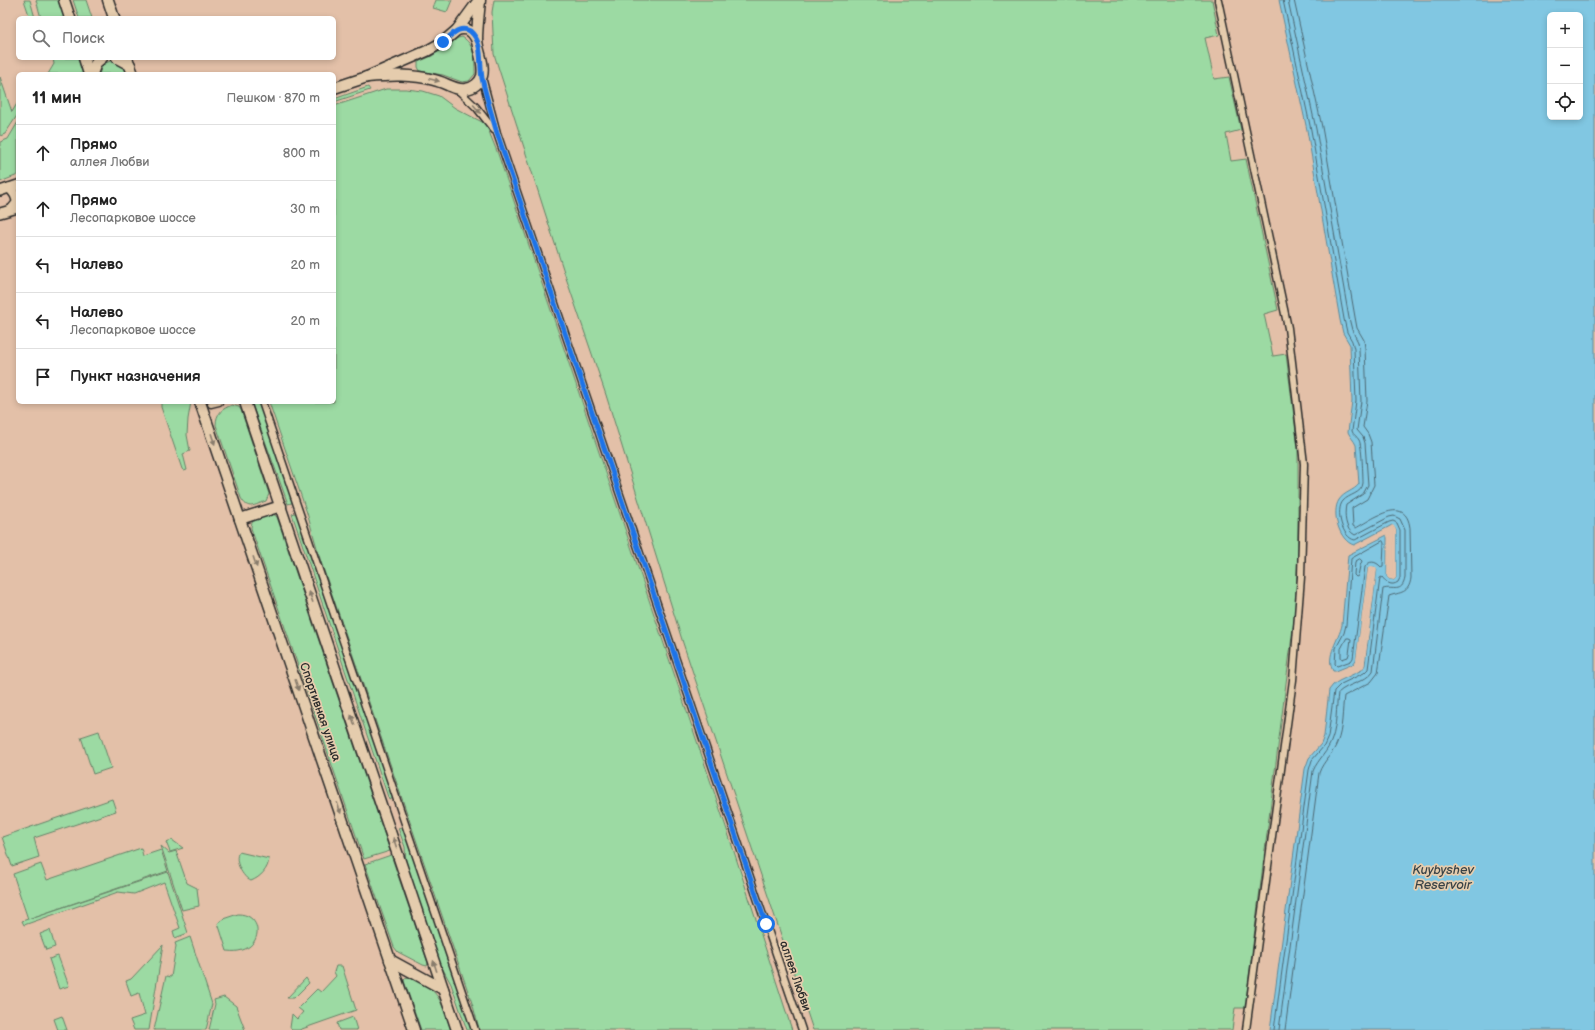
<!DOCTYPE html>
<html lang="ru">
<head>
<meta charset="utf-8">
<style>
	:root { --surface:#fff; --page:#f6f6f6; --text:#222; --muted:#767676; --line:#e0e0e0 }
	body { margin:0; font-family:"Balsamiq Sans",sans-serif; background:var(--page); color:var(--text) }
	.controls { position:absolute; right:12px; top:12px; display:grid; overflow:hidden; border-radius:6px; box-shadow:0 2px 6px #0003 }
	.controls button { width:36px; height:36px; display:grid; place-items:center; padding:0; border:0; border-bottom:1px solid var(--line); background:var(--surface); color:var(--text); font:20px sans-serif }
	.stop { position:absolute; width:12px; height:12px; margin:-9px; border:3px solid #1a73e8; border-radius:50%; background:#fff }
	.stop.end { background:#1a73e8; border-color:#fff; box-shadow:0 1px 4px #0008 }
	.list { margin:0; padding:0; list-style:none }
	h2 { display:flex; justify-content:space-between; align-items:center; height:52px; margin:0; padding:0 16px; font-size:17px }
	h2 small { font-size:13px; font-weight:400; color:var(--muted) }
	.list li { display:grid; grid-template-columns:26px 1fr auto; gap:12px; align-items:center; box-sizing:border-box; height:56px; padding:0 16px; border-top:1px solid var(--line) }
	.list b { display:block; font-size:15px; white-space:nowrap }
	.list p { margin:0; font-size:13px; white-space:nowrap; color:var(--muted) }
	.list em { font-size:13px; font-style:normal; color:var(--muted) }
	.icon { flex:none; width:22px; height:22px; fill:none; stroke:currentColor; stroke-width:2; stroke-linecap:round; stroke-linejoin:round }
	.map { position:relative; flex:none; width:1595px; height:1030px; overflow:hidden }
	.search { position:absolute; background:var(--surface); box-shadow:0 2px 6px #0003; left:16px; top:16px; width:320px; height:44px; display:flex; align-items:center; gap:10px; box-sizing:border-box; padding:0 14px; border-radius:6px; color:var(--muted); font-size:15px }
	.panel { position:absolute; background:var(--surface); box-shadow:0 2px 6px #0003; left:16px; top:72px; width:320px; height:332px; border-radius:6px }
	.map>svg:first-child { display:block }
	.green { fill:#9cdaa3; stroke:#648267 }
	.water { fill:#81c7e2; stroke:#5f8999; fill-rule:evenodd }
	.pier { fill:#e3c0a8 }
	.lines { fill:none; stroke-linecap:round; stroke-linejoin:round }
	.shore { stroke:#4d6974; stroke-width:1 }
	.street-casing { stroke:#2b2b2b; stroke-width:9 }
	.secondary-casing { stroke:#2b2b2b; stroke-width:12 }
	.primary-casing { stroke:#2b2b2b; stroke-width:13 }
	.street { stroke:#e5ccad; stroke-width:6 }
	.secondary { stroke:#e5ccad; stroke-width:9 }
	.primary { stroke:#e5ccad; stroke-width:10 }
	.oneway { fill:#887c6c }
	.route { stroke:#1a73e8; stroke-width:5 }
	.labels { text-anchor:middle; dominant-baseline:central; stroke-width:3.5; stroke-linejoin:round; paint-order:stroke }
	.street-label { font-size:12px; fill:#2b2b2b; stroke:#e5ccad }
	.water-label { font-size:13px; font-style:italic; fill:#384246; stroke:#e5ccad }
</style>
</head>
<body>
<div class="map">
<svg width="1595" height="1030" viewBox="0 0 1595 1030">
	<rect width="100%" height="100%" fill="#e3c0a8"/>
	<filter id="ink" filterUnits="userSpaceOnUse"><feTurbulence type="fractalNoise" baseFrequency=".025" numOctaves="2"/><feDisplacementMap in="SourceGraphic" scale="8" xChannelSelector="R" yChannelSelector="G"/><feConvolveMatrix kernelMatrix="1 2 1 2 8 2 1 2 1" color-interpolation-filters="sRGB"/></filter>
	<g filter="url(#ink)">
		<g class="green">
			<polygon points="24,0 30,0 35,18 30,18"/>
			<polygon points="36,0 58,0 64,18 41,18"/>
			<polygon points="73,0 86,0 92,18 79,18"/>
			<polygon points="436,0 452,0 447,12 433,8"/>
			<polygon points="494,0 1212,0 1219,35 1205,38 1214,79 1229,77 1241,130 1226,134 1231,161 1246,159 1278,310 1264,314 1273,356 1286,354 1298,448 1298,553 1295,612 1245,1008 1235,1008 1232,1030 813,1030 683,643 606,395 565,275 494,54 492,12"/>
			<path d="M462 37C475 44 475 61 475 74L469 81 462 82 443 75 420 71 418 67V62L432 56 458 38Z"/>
			<polygon points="53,58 78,58 83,74 48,74 54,64"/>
			<polygon points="113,60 125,68 127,74 99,74 103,64"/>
			<polygon points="0,77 12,112 18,102 18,114 5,134 0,136"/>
			<polygon points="368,87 370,90 334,102 334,99"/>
			<polygon points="386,89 406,89 423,91 439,96 455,108 486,124 498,154 726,827 792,1030 481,1030 479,1028 473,1006 321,562 307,513 269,402 334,402 334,106"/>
			<polygon points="18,122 18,175 0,182 0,142 8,139"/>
			<polygon points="161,402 191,402 188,419 187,435 190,451 183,454 187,470 184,471 182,469 161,407"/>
			<polygon points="251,402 261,402 295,502 288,504"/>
			<path d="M232 405 239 407 241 410 269 494 266 501C254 505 248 511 241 498L216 425C216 413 222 409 232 405Z"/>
			<polygon points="298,512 394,798 389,800 292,514"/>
			<path d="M272 513 277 517 390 851 364 859 251 528C251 516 262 516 272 513Z"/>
			<polygon points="99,731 111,768 93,774 81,737"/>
			<polygon points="112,799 116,811 34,838 39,857 12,866 2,837"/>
			<polygon points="405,826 474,1030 467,1030 451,984 439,962 406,864 405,847 398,828"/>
			<polygon points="172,840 183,848 170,852 166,842"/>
			<polygon points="161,846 169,853 176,851 187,883 197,888 199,906 182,910"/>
			<polygon points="141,848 143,856 161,850 168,871 28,919 13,874 41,864 47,880"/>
			<path d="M239 852 269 859C268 869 261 877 251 881 243 878 233 860 239 852Z"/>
			<polygon points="391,855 428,963 427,966 423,965 398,952 394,947 365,864"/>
			<polygon points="168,872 188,933 175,938 173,931 180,928 164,882 134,894 118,892 24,925 22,921"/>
			<path d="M238 914C266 914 264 956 227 951L218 923 223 919Z"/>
			<polygon points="50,930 55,947 46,950 40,934"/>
			<polygon points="190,937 212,1004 206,1030 154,1030 166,976 171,977 176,946 175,943"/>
			<polygon points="163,945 149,1030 134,1030 130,1020 145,1015 139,993 131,996 126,981 131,979"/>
			<polygon points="58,956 69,986 59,989 49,959"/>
			<polygon points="336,966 342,966 356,1010 299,1030 292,1030 290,1028 292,1014 297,1019 303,1012 298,1008 317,989 321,992 336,976 334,972"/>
			<path d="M409 977C440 989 441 1001 451 1030H421L404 981 405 978Z"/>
			<polygon points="306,978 309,983 294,998 287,998"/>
			<polygon points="224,997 236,1006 245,1030 209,1030 215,1004 214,1000"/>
			<polygon points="62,1016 67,1030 58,1030 54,1019"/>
			<polygon points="353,1017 357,1030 339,1030 337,1023"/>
		</g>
		<path class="water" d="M1279 0H1595V1030H1270L1305 769 1309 758 1321 744 1324 736 1329 690 1333 685 1339 681 1362 670 1365 665 1377 569 1375 567 1368 568 1356 660 1353 664 1336 671H1333C1325 655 1339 640 1342 625L1348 555 1387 535V577L1389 579 1394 580 1396 578V530L1392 525 1354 545C1339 541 1331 512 1339 500 1344 492 1354 491 1359 484L1356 445C1354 440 1350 437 1348 432L1352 401 1350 345 1343 333 1340 320 1307 130ZM1550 15H1580V117H1550Z"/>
		<g class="pier">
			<polygon points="1392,525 1394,526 1396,530 1396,578 1394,580 1389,579 1387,577 1388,538 1386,534 1387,532 1390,535 1390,538 1389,576 1394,578 1394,530 1393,527 1389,529"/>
			<polygon points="1371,566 1376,567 1377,569 1364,668 1362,666 1374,568 1370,569 1360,656 1358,662 1356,660 1368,568"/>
		</g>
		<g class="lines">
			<g class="shore">
				<path d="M1383 541 1384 543 1383 566 1381 567C1376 561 1369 560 1365 567L1353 658 1351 661 1337 666 1335 664 1336 648 1344 633 1346 625 1351 559Z"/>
				<polygon points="1360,559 1362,561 1360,566 1358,576 1356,577 1354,575 1355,562"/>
				<polygon points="1347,638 1349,638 1351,639 1349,654 1348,657 1342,659 1341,657 1341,649"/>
				<path d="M1274 1030 1309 770 1312 760 1324 746 1328 737 1334 691 1341 684 1364 673 1368 669 1380 578 1382 577C1386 582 1391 587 1398 582L1400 578V530L1397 523 1393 521 1389 522 1355 540C1342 538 1335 510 1343 501 1349 494 1362 494 1363 483 1363 476 1362 445 1359 440 1357 436 1353 435 1352 431L1356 401 1354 349 1352 341 1347 332 1344 319 1311 130 1283 0"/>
				<path d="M1279 1030 1313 771C1318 759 1328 752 1332 739 1337 725 1336 708 1338 693 1348 683 1365 683 1373 671L1383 589C1393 586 1402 594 1405 578V530L1400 519 1394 516 1389 517 1355 535C1345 530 1344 515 1346 505L1363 494 1368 485 1365 443 1363 437 1357 430 1361 401 1359 349 1358 342 1352 330 1349 318 1316 129 1288 0"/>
				<path d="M1285 1030 1319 773C1323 761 1333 754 1337 743 1343 729 1342 711 1344 696L1371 682 1378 673 1389 596C1400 592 1409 594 1411 578L1410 528C1406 494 1372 519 1356 528L1353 526 1352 508 1367 499 1374 485 1371 442 1368 434 1363 427 1367 401 1365 348 1364 340 1357 328 1355 317 1322 127 1294 0"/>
			</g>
			<g class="street-casing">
				<g id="street">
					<polyline points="1218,0 1288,328 1304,464 1301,577 1293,680 1246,1030"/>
					<polyline points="482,77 497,133 802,1030"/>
					<polyline points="458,90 476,107 494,130"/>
					<polyline points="262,402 475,1030"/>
					<polyline points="211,404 219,402"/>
				</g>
			</g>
			<g class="secondary-casing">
				<g id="secondary">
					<path d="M9 188C14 192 17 197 17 203L12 209"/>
					<polyline points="0,191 18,185"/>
					<polyline points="0,213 18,208"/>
				</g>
			</g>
			<g class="primary-casing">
				<g id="primary">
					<polyline points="64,0 70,18"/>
					<polyline points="108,0 114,18"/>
					<path d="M457 30C467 27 473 31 477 41"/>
					<polyline points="84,58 89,74"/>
					<polyline points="117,58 130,65"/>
					<polyline points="127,58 133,74"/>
					<polyline points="92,74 96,63 102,58"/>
					<path d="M367 77C390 75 412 74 434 80 445 82 455 91 466 89 473 88 480 83 482 76 485 64 478 52 477 40 477 27 479 13 480 0"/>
					<polyline points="334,88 367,77 427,51 443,42 457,30 479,0"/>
					<polyline points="200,402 414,1030"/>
					<polyline points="245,402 457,1030"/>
					<polyline points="240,519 281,506"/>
					<polyline points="390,960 443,989"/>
				</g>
			</g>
			<use href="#street" class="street"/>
			<use href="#secondary" class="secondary"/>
			<use href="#primary" class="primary"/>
		</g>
		<defs><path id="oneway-solid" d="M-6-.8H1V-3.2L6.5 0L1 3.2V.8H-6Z"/></defs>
		<g class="oneway">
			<use href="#oneway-solid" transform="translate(434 80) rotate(14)"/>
			<use href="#oneway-solid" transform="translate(477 109) rotate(50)"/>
			<use href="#oneway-solid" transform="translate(213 439) rotate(71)"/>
			<use href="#oneway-solid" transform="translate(255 562) rotate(71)"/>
			<use href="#oneway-solid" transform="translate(311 597) rotate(-109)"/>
			<use href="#oneway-solid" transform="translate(297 685) rotate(71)"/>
			<use href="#oneway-solid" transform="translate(353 720) rotate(-109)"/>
			<use href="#oneway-solid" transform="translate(339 808) rotate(71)"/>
			<use href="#oneway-solid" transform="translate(395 843) rotate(-109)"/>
			<use href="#oneway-solid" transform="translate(435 966) rotate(-108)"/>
		</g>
	</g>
	<g class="lines" filter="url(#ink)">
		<path class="route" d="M443 42C452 35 459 25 470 31 484 43 479 62 482 78 486 97 492 115 497 133L766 924"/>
	</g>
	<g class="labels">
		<g class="street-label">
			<text transform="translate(320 712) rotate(71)">Спортивная улица</text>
			<text transform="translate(795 976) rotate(71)">аллея Любви</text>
		</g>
		<g class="water-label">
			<text x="1443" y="870">Kuybyshev<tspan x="1443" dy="15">Reservoir</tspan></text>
		</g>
	</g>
</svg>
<div class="controls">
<button>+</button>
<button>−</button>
<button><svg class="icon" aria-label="locate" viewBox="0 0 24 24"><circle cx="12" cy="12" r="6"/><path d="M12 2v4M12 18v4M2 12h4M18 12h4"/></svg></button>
</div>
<div class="stop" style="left:766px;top:924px"></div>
<div class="stop end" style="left:443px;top:42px"></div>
<div class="search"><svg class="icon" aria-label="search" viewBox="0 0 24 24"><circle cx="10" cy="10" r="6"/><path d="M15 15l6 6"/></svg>Поиск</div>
<section class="panel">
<h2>11 мин<small>Пешком · 870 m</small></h2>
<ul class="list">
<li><svg class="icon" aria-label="ahead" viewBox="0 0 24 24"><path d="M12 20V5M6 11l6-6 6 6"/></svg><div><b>Прямо</b><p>аллея Любви</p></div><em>800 m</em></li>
<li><svg class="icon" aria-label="ahead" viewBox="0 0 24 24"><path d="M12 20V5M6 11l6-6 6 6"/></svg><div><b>Прямо</b><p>Лесопарковое шоссе</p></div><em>30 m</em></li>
<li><svg class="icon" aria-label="left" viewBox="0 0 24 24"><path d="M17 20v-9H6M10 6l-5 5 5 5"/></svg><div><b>Налево</b></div><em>20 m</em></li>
<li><svg class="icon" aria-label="left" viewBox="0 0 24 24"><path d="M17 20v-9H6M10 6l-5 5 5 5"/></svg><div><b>Налево</b><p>Лесопарковое шоссе</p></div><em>20 m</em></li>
<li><svg class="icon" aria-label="arrive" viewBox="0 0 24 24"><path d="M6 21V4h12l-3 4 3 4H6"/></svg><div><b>Пункт назначения</b></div></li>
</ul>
</section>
</div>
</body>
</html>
